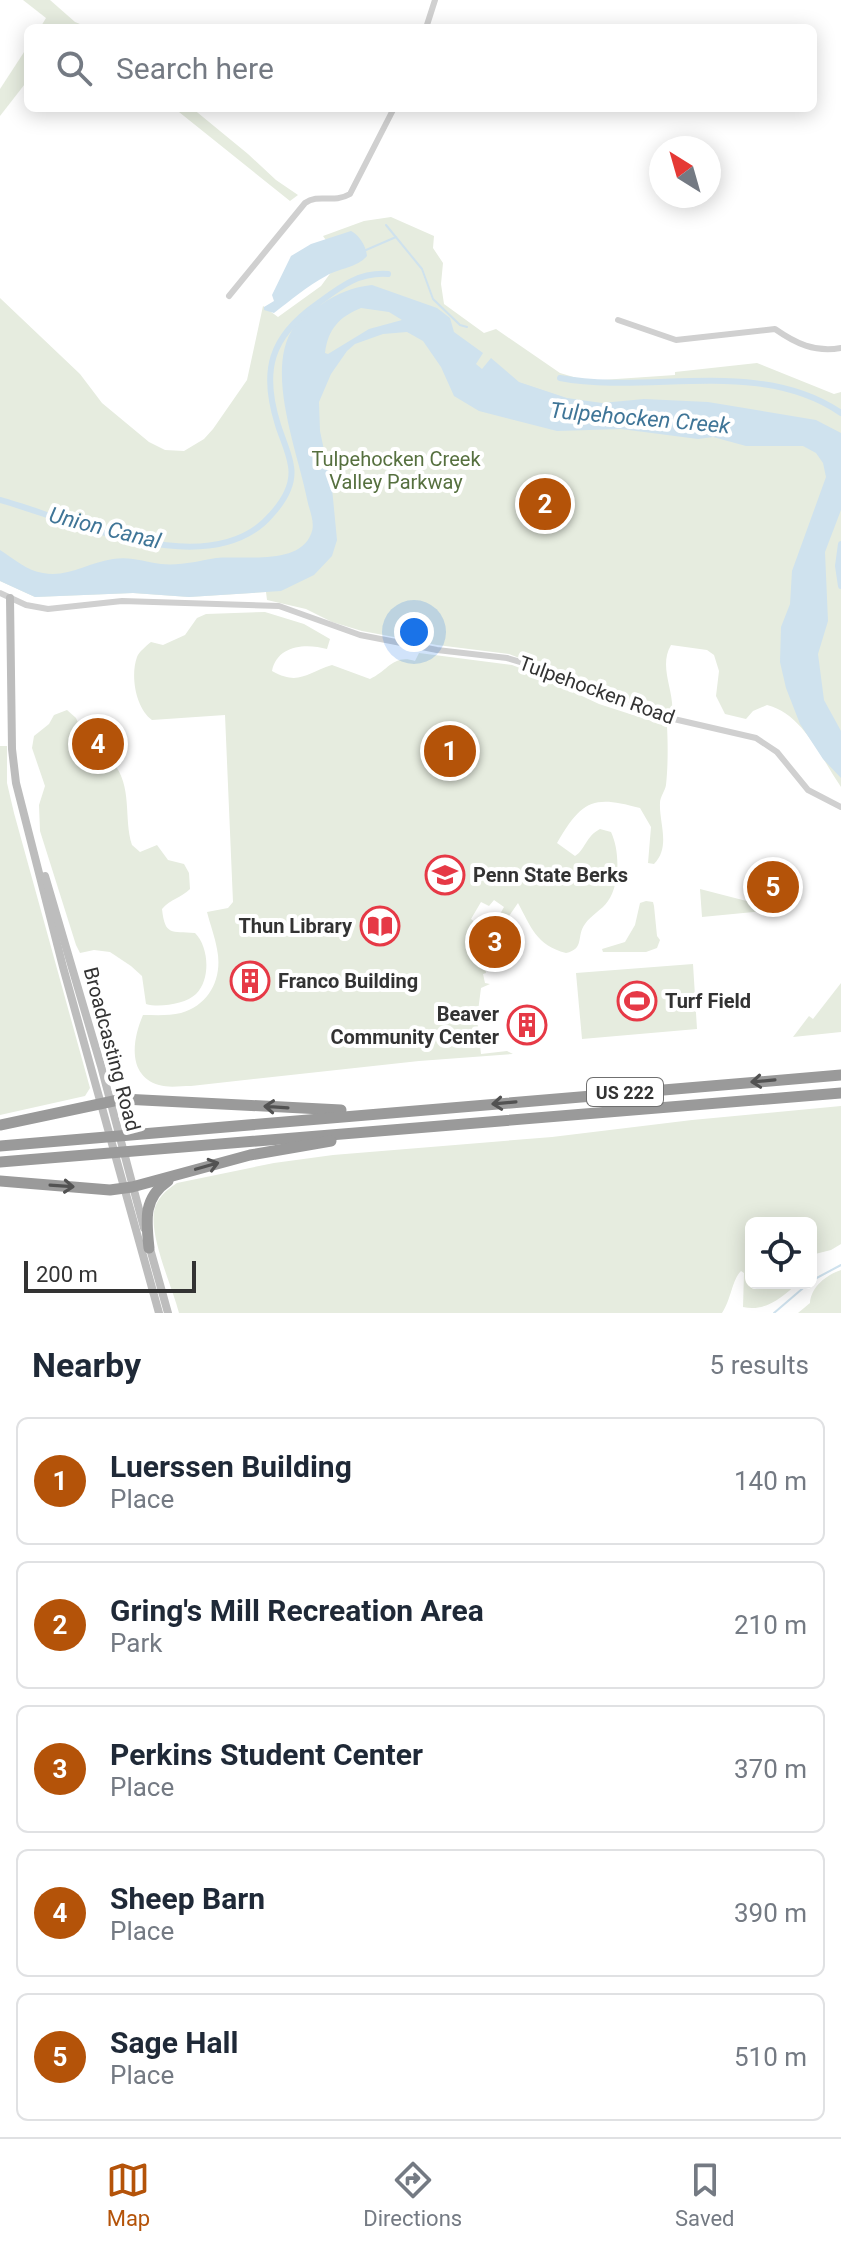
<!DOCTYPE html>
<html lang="en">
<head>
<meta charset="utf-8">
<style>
	:root { --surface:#fff; --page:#f6f6f7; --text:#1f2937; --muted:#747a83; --line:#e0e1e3; --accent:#b45309 }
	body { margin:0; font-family:Roboto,sans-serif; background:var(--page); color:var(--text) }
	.controls { position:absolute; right:24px; bottom:24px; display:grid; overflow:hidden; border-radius:12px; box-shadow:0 4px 20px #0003 }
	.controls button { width:72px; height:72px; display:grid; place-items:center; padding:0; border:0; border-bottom:2px solid var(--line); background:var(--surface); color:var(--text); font:40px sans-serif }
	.compass { position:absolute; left:649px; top:136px; width:72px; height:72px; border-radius:50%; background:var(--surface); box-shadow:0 4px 20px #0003; rotate:323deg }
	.scale { position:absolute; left:24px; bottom:20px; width:172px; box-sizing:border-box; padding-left:8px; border:4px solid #333; border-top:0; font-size:22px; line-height:28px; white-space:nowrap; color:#333; -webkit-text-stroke:6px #fff; paint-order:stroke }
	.you { position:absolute; left:414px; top:632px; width:28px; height:28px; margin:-20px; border:6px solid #fff; border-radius:50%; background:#1a73e8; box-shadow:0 0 0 12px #1a73e833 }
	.badge { display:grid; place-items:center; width:52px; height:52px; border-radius:50%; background:var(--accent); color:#fff; font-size:26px; font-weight:700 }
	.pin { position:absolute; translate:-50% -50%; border:4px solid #fff; box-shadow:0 2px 8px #0006 }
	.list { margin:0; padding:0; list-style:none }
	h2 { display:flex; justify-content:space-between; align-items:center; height:104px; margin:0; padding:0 32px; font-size:34px }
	h2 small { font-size:26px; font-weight:400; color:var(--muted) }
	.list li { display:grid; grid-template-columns:52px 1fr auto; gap:24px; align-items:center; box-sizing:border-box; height:128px; margin:0 16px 16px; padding:0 16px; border:2px solid var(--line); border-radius:12px }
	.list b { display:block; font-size:30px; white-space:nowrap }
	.list p { margin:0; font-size:26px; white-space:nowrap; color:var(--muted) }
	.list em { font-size:26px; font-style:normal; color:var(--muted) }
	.icon { flex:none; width:44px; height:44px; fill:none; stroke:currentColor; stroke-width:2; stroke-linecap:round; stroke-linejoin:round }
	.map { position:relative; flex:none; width:841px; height:1313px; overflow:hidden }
	.search { position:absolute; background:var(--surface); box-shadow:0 4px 20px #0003; left:24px; right:24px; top:24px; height:88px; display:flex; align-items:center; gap:20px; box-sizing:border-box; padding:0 28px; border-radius:12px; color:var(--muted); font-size:30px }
	.sheet { height:824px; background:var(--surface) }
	nav { display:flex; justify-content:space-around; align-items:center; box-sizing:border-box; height:112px; border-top:2px solid var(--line); background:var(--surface); font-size:22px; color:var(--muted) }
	nav a { display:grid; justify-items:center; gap:4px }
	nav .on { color:var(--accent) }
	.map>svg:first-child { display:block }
	.green { fill:#e6ecdf }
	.water { fill:#cfe2ee; fill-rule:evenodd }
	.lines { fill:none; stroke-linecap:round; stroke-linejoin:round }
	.stream { stroke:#cfe2ee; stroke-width:2 }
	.canal { stroke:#cfe2ee; stroke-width:6 }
	.street { stroke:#d0d0d0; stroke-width:6 }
	.secondary { stroke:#bdbdbd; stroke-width:8 }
	.highway { stroke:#9a9a9a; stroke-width:11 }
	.oneway { stroke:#525252 }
	.labels { text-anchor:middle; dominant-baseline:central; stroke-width:8; stroke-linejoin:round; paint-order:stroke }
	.shield { fill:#fff; stroke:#707070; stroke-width:2 }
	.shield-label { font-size:18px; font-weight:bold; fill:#333 }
	.park-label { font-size:20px; fill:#56703f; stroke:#fff }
	.street-label { font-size:20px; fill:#333; stroke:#fff }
	.poi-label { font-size:20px; font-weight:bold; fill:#333; stroke:#fff; text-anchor:start }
	.water-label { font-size:22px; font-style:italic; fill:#3f7597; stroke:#fff }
</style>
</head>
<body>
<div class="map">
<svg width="841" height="1313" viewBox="0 0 841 1313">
	<rect width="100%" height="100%" fill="#fff"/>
	<g class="green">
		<polygon points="23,0 50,0 75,22 90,28 40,28 46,18"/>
		<polygon points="28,46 28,80 0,116 0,89"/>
		<polygon points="174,108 192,108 248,154 276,180 298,195 290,201"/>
		<path d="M391 217 434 236 433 248 443 263 441 284 444 304 484 333 496 329 560 373 587 381 675 375V372L757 363 834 394 841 392V787C821 758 803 714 767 705L753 711 746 719 725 714 716 696 719 671 714 655 707 650 671 645C658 667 675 691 672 714L660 713 509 654 437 645 362 631 332 622 306 609 267 600 266 592 189 597 133 593 35 597 0 581V298L80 374 102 403 149 442 165 450 184 451 204 439 213 429 247 380 263 306 278 317 321 286 340 260 323 236 364 221Z"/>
		<path d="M265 612 304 624 330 639 327 649C306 643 277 645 272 671 299 686 306 673 332 665L370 679C388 671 393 654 415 661L419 653 512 665 533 673 599 704 667 726C668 744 668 767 666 785 665 791 660 797 660 803 659 823 671 847 654 864L648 863 651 827 640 808C593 795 582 800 557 843L575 856C585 850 586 836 600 829L611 832C620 851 620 884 608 901 602 910 591 915 585 924 576 936 585 949 566 953 536 945 531 927 518 903L507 919 500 914 504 907 494 900 489 906 481 902 471 919 477 924 475 928 485 968 486 973 483 974 485 983 490 984 481 988 477 1019 481 1054 507 1051 513 1054 419 1061 191 1086C180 1086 169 1088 159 1085 126 1075 133 1038 143 1015 155 1015 169 1016 181 1013 210 1005 223 977 217 949 215 937 210 924 207 912L228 908 233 902 225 715 152 720C136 709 130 676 137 657 139 652 146 646 151 642L163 645 185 635 197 618 206 614Z"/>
		<path d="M67 710 76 718 96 765 110 759C134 784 123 817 132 845L140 852 157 845 168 860 184 864 189 873 190 889C181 898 170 899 162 909 165 936 171 931 195 933 209 947 211 979 196 994 186 1004 159 1008 146 1004L142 976 131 966 110 952 94 950 80 953 76 945 40 831 39 805 45 786 32 748 34 736 49 724 54 715Z"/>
		<polygon points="0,746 7,746 7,783 14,813 90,1088 85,1096 0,1115"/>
		<polygon points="700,889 774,908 774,910 702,917"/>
		<polygon points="646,901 653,902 654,906 657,936 660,940 657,948 646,952 603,952 602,949 625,942 635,925 640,903"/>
		<polygon points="693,964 697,1029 582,1039 576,973"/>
		<polygon points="841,983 841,1032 793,1037 809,1016 813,1019"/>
		<path d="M841 1106V1244L831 1250 811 1255V1223H751V1283H798C781 1298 766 1312 743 1307L744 1273 741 1271C732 1280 731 1300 722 1313H179C172 1286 150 1239 154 1212 156 1199 166 1190 177 1183L274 1163 333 1155 552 1137 692 1120Z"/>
		<path d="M841 1270V1313H798L810 1303C811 1287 826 1275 841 1270Z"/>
	</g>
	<g class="water">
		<path d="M351 231C360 236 366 246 367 256 357 268 339 268 326 276 307 286 291 300 274 313L264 310V307L274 301 272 295 291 256 311 244Z"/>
		<path d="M372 285 437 308 450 318 454 332 483 353 476 364 482 369 491 358 519 382 567 398 602 403 644 399 708 402 816 420 841 433V510L825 552 828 621 818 654 824 700 841 731V778L823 759 800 724 786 688 780 662 781 627 790 604 792 571 826 477 823 463 816 453 803 446H746L713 437 698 439 621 429 557 431 479 411 454 396 441 367 423 341 407 332 383 334 355 344 347 351 331 374 319 402 320 431 332 488 337 540 332 556 314 575 281 591 189 597 133 593 35 597 0 581V550C13 558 27 571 43 573 67 578 90 562 113 559 131 556 145 562 161 564 180 566 198 561 216 558 242 555 299 566 311 534 316 523 309 510 307 499 298 452 264 370 294 327 300 318 312 310 322 304 338 293 353 287 372 285ZM361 308 389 312 402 320 369 329 328 354 325 353C328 329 339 317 361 308Z"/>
	</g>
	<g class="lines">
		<g class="stream">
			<polyline points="386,225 422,269 433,299 460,325 467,327"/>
			<polyline points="366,250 396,237"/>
			<polyline points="811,1281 841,1265"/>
			<polyline points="774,1313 809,1283"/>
		</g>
		<g class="canal">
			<path d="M560 378C650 395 760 357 841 413"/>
			<path d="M0 500C72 520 211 585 271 515 283 502 294 484 291 466 289 452 282 438 278 425 261 371 270 337 317 304 340 287 358 272 388 274"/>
			<polyline points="841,544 838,566 841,586"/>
		</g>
		<g class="street">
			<polyline points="426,28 435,0"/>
			<path d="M229 296 305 203C319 193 333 204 350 194L394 108"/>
			<path d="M618 320 676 340 775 329C795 343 815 353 841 348"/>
			<polyline points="0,593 26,605 48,609 122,601 279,606 360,635 437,650 507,658 534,666 652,714 756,738 777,752 808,790 841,807"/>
		</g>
		<g class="secondary">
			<polyline points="10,598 12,749 16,783 63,967 159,1313"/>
			<polyline points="45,876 101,1066 144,1228"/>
			<polyline points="149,1245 168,1313"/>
		</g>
		<g class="highway">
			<polyline points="0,1125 123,1099 341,1110"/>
			<polyline points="0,1146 841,1075"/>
			<polyline points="0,1162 841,1093"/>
			<polyline points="0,1181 110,1190 132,1187 250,1155 331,1141"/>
			<path d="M149 1248C146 1220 143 1198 168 1181"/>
		</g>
	</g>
	<defs><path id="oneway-shaft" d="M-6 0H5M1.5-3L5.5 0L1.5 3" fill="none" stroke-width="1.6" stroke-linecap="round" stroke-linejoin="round" transform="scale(2)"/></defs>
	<g class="oneway">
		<use href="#oneway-shaft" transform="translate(763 1081) rotate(175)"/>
		<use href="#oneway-shaft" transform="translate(504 1103) rotate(175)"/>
		<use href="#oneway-shaft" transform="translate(276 1107) rotate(-176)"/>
		<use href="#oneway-shaft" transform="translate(207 1166) rotate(-16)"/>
		<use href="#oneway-shaft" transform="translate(62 1186) rotate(4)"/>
	</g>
	<defs>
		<g id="university-ring" transform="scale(2)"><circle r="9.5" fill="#fff" stroke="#e63946" stroke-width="1.5"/><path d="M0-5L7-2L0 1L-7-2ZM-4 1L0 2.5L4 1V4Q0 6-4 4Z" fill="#e63946"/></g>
		<g id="library-ring" transform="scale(2)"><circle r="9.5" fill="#fff" stroke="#e63946" stroke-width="1.5"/><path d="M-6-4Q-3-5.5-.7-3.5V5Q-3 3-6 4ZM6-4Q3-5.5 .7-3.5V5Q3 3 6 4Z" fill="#e63946"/></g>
		<g id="building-ring" transform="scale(2)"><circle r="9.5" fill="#fff" stroke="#e63946" stroke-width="1.5"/><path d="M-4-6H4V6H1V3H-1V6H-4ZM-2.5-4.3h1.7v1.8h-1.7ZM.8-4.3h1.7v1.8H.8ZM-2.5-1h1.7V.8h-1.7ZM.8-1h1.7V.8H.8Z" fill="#e63946"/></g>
		<g id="stadium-ring" transform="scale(2)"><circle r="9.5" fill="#fff" stroke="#e63946" stroke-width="1.5"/><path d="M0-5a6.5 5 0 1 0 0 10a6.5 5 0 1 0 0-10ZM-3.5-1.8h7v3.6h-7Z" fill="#e63946"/></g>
	</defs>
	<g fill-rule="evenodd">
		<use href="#university-ring" x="445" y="875"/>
		<use href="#library-ring" x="380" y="926"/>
		<use href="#building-ring" x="250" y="981"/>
		<use href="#stadium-ring" x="637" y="1001"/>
		<use href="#building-ring" x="527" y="1025"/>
	</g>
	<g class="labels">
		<rect class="shield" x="587" y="1078" width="76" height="28" rx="6"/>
		<g class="shield-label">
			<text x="625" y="1092">US 222</text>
		</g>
		<g class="park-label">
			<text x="396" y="459">Tulpehocken Creek<tspan x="396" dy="23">Valley Parkway</tspan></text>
		</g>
		<g class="street-label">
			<text transform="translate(597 690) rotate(20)">Tulpehocken Road</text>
			<text transform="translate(112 1049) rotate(75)">Broadcasting Road</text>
		</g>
		<g class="poi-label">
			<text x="473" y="875">Penn State Berks</text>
			<text x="352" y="926" text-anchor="end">Thun Library</text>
			<text x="278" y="981">Franco Building</text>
			<text x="665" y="1001">Turf Field</text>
			<text x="499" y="1014" text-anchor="end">Beaver<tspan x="499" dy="23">Community Center</tspan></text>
		</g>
		<g class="water-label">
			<text transform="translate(640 418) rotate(5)">Tulpehocken Creek</text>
			<text transform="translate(105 528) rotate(14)">Union Canal</text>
		</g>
	</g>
</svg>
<div class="controls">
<button><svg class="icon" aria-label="locate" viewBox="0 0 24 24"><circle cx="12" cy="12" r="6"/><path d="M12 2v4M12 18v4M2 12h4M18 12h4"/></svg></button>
</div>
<svg class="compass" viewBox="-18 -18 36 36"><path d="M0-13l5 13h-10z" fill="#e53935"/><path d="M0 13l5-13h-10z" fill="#747a83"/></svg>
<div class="scale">200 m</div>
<div class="you"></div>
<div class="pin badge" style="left:450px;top:751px">1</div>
<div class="pin badge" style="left:545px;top:504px">2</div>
<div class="pin badge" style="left:495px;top:942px">3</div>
<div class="pin badge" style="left:98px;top:744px">4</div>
<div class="pin badge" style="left:773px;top:887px">5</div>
<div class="search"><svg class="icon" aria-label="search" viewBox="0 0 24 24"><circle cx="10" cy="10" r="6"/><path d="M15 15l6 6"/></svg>Search here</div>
</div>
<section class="sheet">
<h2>Nearby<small>5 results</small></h2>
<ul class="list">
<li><span class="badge">1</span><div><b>Luerssen Building</b><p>Place</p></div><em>140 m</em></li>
<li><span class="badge">2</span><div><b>Gring's Mill Recreation Area</b><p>Park</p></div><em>210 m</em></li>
<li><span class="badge">3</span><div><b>Perkins Student Center</b><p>Place</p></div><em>370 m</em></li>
<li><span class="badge">4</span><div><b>Sheep Barn</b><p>Place</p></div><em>390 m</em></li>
<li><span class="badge">5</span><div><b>Sage Hall</b><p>Place</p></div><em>510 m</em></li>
</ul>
</section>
<nav>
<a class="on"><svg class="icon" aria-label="map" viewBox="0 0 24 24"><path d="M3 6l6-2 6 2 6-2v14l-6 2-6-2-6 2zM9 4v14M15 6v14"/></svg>Map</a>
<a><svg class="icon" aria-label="directions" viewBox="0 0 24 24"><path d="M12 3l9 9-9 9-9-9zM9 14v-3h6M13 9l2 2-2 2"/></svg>Directions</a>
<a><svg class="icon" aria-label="saved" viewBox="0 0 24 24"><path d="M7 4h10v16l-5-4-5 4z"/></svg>Saved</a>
</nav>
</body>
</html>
